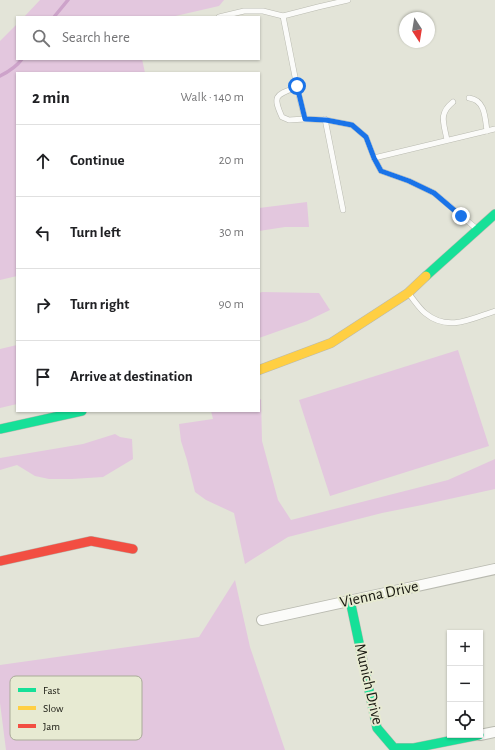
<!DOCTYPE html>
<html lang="en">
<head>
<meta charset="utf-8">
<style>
	:root { --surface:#fff; --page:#f2f2f2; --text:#202124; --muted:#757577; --line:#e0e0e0 }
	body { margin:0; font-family:"Alegreya Sans",sans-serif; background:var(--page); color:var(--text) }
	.controls { position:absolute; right:12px; bottom:12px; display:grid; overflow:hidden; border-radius:0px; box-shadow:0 1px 3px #0004 }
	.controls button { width:36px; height:36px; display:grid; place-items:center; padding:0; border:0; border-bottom:1px solid var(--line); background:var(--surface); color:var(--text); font:20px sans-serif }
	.compass { position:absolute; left:399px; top:12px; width:36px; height:36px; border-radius:50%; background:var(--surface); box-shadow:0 1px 3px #0004; rotate:168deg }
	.stop { position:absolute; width:12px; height:12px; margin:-9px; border:3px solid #1a73e8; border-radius:50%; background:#fff }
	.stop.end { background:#1a73e8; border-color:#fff; box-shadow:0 1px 4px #0008 }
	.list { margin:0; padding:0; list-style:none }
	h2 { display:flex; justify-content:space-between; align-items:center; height:52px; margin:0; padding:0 16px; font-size:17px }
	h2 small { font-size:13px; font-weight:400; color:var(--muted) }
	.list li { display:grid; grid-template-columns:26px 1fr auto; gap:12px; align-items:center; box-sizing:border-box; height:72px; padding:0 16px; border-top:1px solid var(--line) }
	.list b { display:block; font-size:15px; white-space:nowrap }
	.list em { font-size:13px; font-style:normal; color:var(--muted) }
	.icon { flex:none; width:22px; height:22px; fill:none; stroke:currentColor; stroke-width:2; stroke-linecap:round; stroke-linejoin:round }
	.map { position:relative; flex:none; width:495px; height:750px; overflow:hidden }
	.search { position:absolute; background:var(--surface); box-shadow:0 1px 3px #0004; left:16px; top:16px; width:244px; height:44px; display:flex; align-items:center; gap:10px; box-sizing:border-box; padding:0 14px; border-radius:0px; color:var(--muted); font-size:15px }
	.panel { position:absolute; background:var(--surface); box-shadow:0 1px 3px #0004; left:16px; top:72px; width:244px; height:340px; border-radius:0px }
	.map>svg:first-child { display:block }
	.green { fill:#e3c7de }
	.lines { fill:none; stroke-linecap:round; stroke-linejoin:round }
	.stream { stroke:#cda3ca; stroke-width:3.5 }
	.lane-casing { stroke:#b9bab0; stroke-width:6 }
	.street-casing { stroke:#b9bab0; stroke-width:12 }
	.fast-casing { stroke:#b9bab0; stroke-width:10 }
	.slow-casing { stroke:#b9bab0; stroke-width:10 }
	.jam-casing { stroke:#b9bab0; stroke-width:10 }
	.lane { stroke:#fbfbf9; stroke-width:5 }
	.street { stroke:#fbfbf9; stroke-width:10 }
	.fast { stroke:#16e098; stroke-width:9 }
	.slow { stroke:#ffcf43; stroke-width:9 }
	.jam { stroke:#f24e42; stroke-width:9 }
	.route { stroke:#1a73e8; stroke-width:5 }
	.labels { text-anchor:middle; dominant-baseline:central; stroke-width:4; stroke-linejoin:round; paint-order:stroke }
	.street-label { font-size:16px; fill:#181810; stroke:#e7ead2 }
	.key { fill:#e7ead2; stroke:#a9ab98; stroke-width:1 }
	.key-label { font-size:11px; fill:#181810 }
</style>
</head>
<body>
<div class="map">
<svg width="495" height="750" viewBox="0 0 495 750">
	<rect width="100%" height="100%" fill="#e3e4d8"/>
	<g class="green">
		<polygon points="40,0 224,0 219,6 171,17 24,17"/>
		<polygon points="17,24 17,59 142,59 145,73 17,73 17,276 0,280 0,41"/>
		<polygon points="307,202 309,227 285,227 259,231 259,208"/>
		<polygon points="262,292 319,293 330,310 307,321 259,338 259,293"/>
		<polygon points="17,345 17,404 0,408 0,349"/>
		<polygon points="458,350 489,446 330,496 299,400"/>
		<polygon points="261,399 262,441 278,500 291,520 448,480 495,459 495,489 422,505 382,513 288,537 245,564 234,513 206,500 195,492 187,460 181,441 179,424 213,419 211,411 259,411 259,400"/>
		<polygon points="115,434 120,437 132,439 133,459 103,477 72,479 49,479 35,476 17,465 0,470 0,458 83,444"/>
		<polygon points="235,580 250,647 285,750 6,750 0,703 0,665 199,637"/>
	</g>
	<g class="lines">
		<g class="stream">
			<polyline points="54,17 68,0"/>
			<path d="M0 76C8 72 17 66 22 59"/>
		</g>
		<g class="lane-casing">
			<g id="lane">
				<polyline points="348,0 318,7 283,16 297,87 305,119 326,120 352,125 366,137 374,158 381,171 409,181 434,193 477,229"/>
				<polyline points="219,17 244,11 263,11 283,16"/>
				<path d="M297 87C276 95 272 95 282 117L289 120 305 119"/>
				<path d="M469 98C485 100 485 117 487 131"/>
				<polyline points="325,119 343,210"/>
				<path d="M447 140C444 123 438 114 453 102"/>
				<polyline points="374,158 495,129"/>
				<path d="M409 294C414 300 419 308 425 313 448 332 471 319 495 311"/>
			</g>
		</g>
		<g class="street-casing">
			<g id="street">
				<polyline points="262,620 495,569"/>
				<polyline points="480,735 495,732"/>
			</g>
		</g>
		<g class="fast-casing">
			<g id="fast">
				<polyline points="426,276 495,214"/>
				<polyline points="0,429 82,411"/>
				<polyline points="350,600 377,728 394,748 414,748 479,735"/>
			</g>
		</g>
		<g class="slow-casing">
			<polyline id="slow" points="259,370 331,343 408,293 426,276"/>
		</g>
		<g class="jam-casing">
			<polyline id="jam" points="0,561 91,541 133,549"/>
		</g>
		<use href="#lane" class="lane"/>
		<use href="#street" class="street"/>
		<use href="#fast" class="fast"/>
		<use href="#slow" class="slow"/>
		<use href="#jam" class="jam"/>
	</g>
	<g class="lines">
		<polyline class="route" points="297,86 305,119 326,120 352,125 366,137 374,158 381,171 409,181 434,193 461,216"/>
	</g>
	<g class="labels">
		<g class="street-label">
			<text transform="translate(379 594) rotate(-12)">Vienna Drive</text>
			<text transform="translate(369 684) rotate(77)">Munich Drive</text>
		</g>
	</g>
	<rect x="10" y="676" width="132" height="64" rx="6" class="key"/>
	<rect x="18" y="688" width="18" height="4" fill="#16e098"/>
	<rect x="18" y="706" width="18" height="4" fill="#ffcf43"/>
	<rect x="18" y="724" width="18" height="4" fill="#f24e42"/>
	<g class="key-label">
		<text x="43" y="694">Fast</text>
		<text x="43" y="712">Slow</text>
		<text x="43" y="730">Jam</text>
	</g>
</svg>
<div class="controls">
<button>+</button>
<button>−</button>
<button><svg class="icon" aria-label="locate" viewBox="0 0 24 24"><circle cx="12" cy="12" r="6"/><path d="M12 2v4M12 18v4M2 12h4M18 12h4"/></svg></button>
</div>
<svg class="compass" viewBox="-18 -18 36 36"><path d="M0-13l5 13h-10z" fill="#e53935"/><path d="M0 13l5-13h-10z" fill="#757577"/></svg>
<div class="stop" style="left:297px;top:86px"></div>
<div class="stop end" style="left:461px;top:216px"></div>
<div class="search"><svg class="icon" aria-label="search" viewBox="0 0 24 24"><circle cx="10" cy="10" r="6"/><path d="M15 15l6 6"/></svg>Search here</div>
<section class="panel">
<h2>2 min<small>Walk · 140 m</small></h2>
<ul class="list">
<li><svg class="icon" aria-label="ahead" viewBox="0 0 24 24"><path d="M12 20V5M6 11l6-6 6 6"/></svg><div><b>Continue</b></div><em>20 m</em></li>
<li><svg class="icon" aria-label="left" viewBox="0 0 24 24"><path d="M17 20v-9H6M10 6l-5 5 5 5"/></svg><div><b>Turn left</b></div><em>30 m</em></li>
<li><svg class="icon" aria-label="right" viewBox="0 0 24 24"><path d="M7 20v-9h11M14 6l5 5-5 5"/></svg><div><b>Turn right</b></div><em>90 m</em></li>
<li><svg class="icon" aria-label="arrive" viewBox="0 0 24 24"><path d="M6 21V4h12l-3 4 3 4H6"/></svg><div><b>Arrive at destination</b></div></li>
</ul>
</section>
</div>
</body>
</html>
